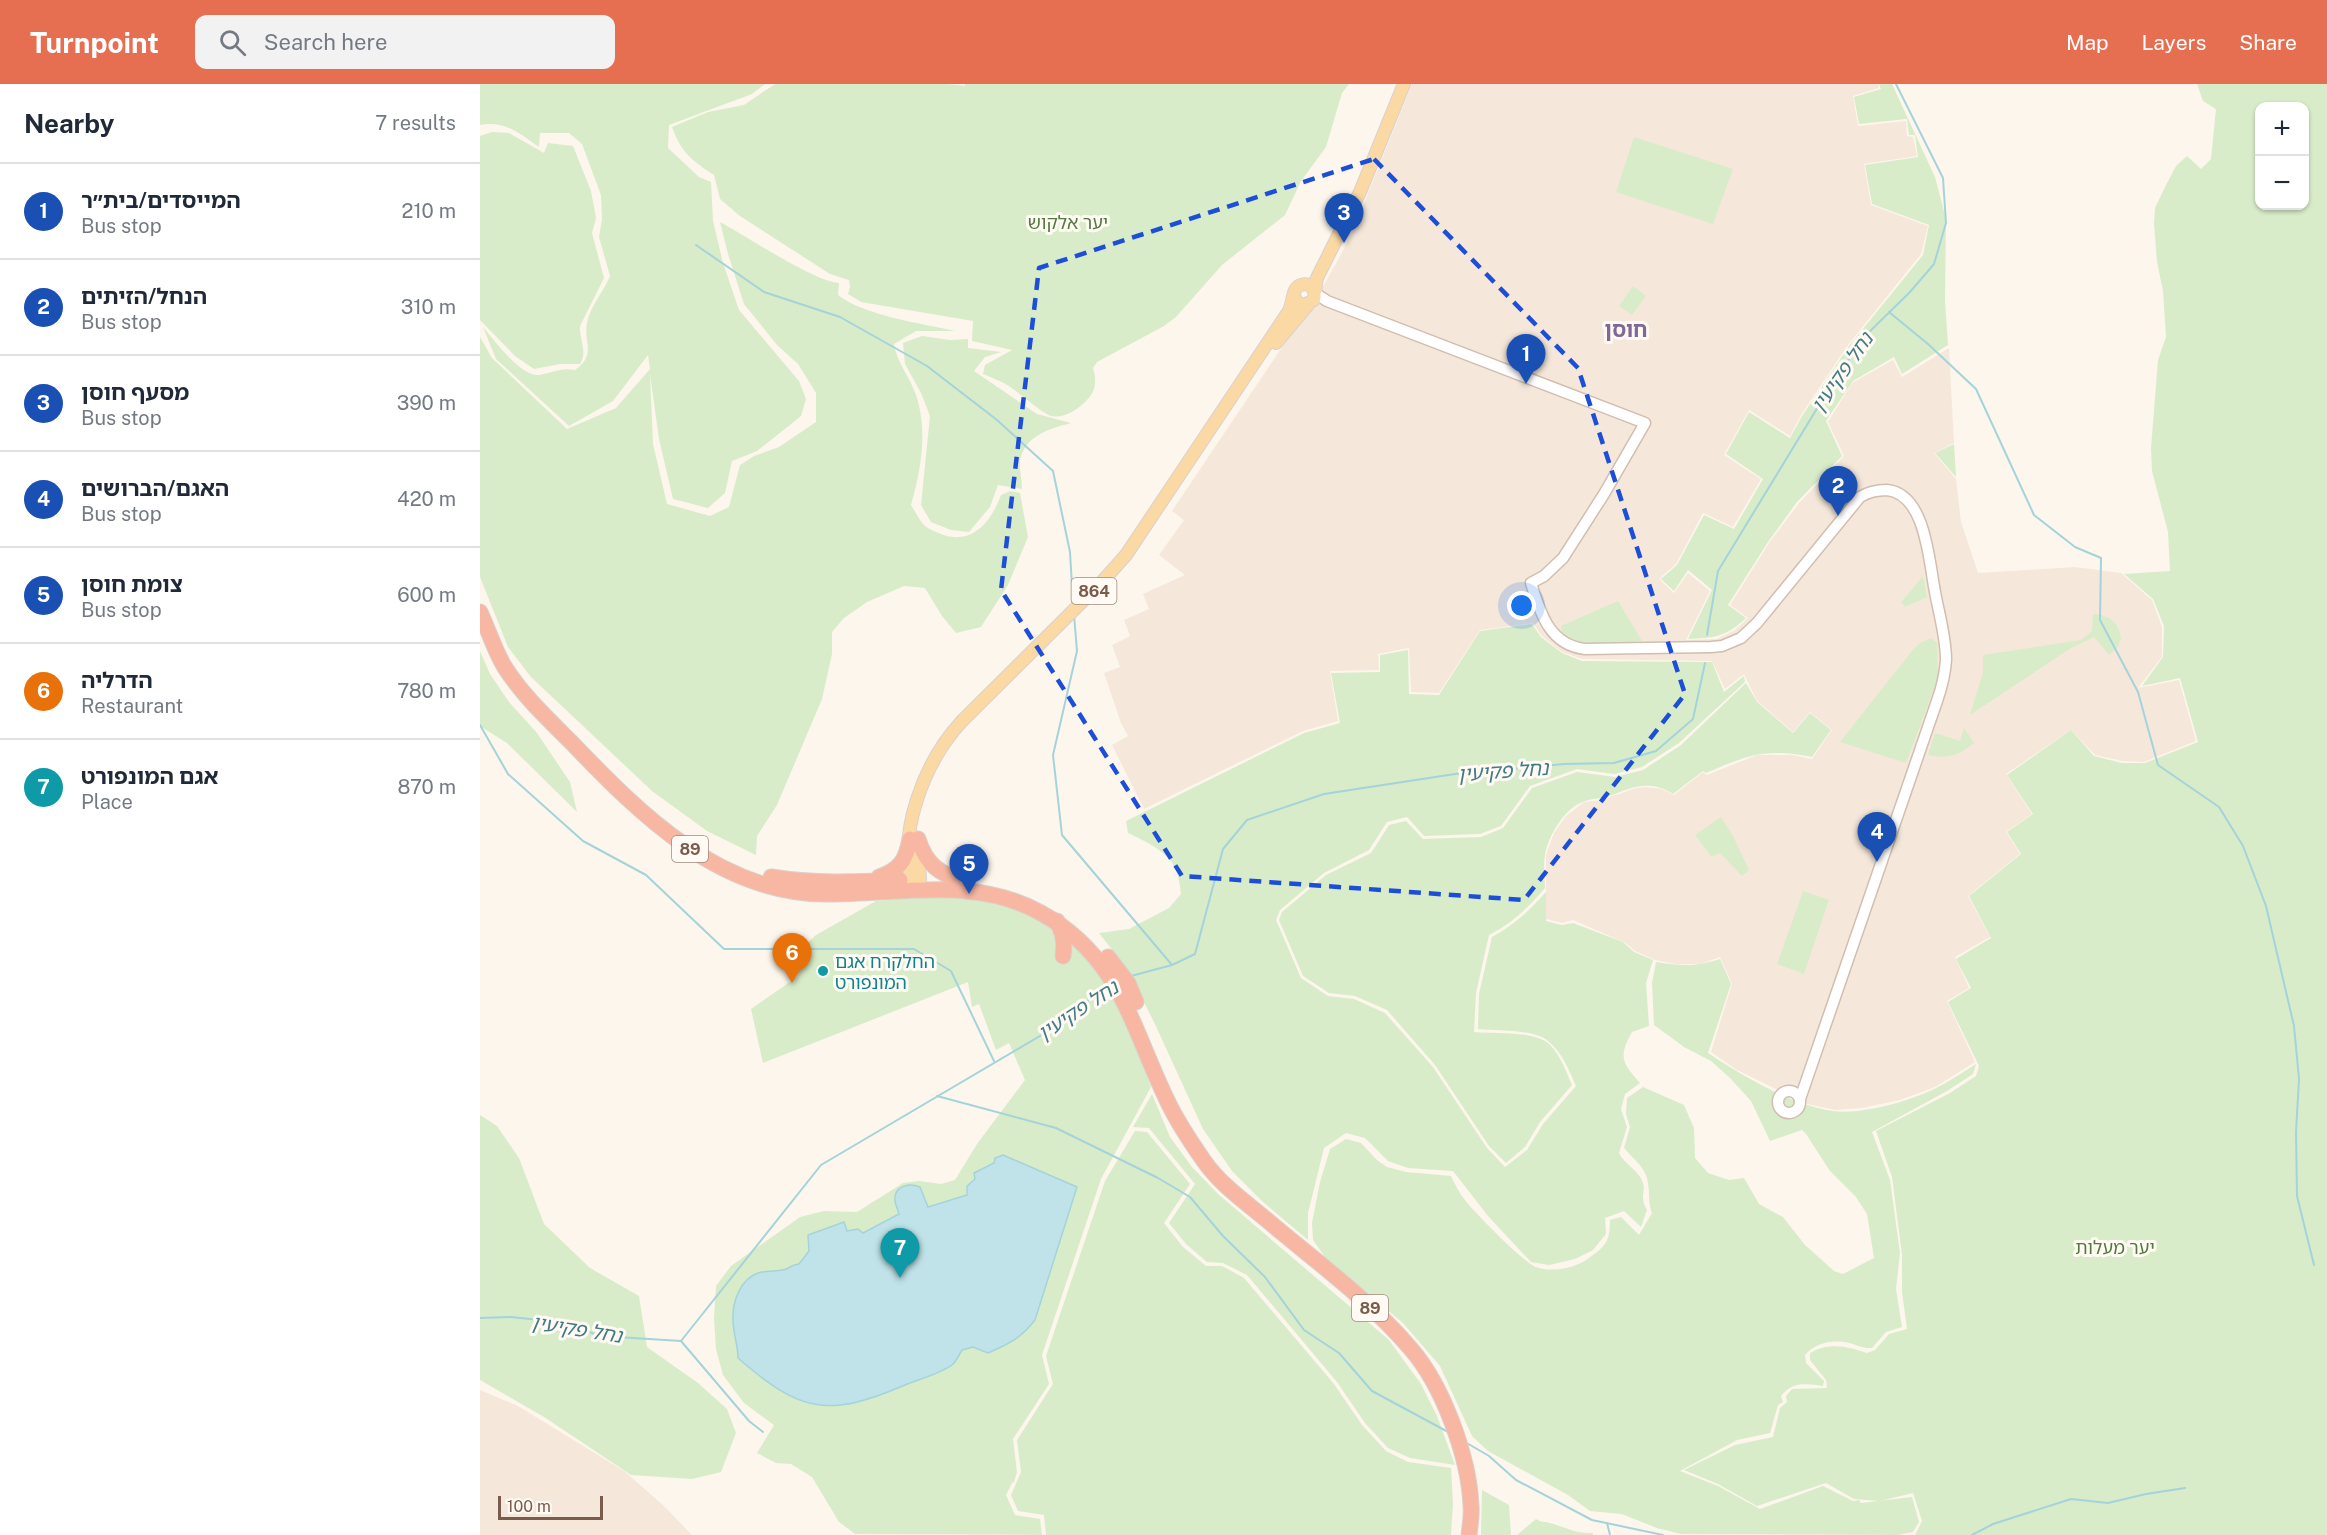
<!DOCTYPE html>
<html lang="en">
<head>
<meta charset="utf-8">
<style>
	:root { --surface:#fff; --page:#f2f2f3; --text:#1f2937; --muted:#747a83; --line:#e0e1e3; --accent:#e76f51 }
	body { margin:0; font-family:"Public Sans","Noto Sans Hebrew",sans-serif; background:var(--page); color:var(--text) }
	.controls { position:absolute; right:18px; top:18px; display:grid; overflow:hidden; border-radius:12px; box-shadow:0 2px 4px #0004 }
	.controls button { width:54px; height:54px; display:grid; place-items:center; padding:0; border:0; border-bottom:2px solid var(--line); background:var(--surface); color:var(--text); font:30px sans-serif }
	.scale { position:absolute; left:18px; bottom:15px; width:105px; box-sizing:border-box; padding-left:6px; border:3px solid #7a5c4d; border-top:0; font-size:16px; line-height:21px; white-space:nowrap; color:#7a5c4d; -webkit-text-stroke:4px #fffaf3; paint-order:stroke }
	.you { position:absolute; left:1042px; top:522px; width:21px; height:21px; margin:-15px; border:4px solid #fff; border-radius:50%; background:#1a73e8; box-shadow:0 0 0 9px #1a73e833 }
	.badge { display:grid; place-items:center; width:39px; height:39px; border-radius:50%; background:var(--accent); color:#fff; font-size:20px; font-weight:700 }
	.pin { position:absolute; translate:-50% -50px; filter:drop-shadow(0 2px 3px #0008) }
	.pin::after { content:''; position:absolute; top:32px; width:21px; height:18px; background:inherit; clip-path:polygon(0 0,100% 0,50% 100%) }
	.list { margin:0; padding:0; list-style:none }
	h2 { display:flex; justify-content:space-between; align-items:center; height:78px; margin:0; padding:0 24px; font-size:26px }
	h2 small { font-size:20px; font-weight:400; color:var(--muted) }
	.list li { display:grid; grid-template-columns:39px 1fr auto; gap:18px; align-items:center; box-sizing:border-box; height:96px; padding:0 24px; border-top:2px solid var(--line) }
	.list b { display:block; font-size:22px; white-space:nowrap }
	.list p { margin:0; font-size:20px; white-space:nowrap; color:var(--muted) }
	.list em { font-size:20px; font-style:normal; color:var(--muted) }
	.icon { flex:none; width:33px; height:33px; fill:none; stroke:currentColor; stroke-width:2; stroke-linecap:round; stroke-linejoin:round }
	.map { position:relative; flex:none; width:1847px; height:1451px; overflow:hidden }
	header { display:flex; align-items:center; gap:36px; box-sizing:border-box; height:84px; padding:0 30px; background:var(--accent); color:#fff }
	header strong { font-size:28px }
	nav { display:flex; gap:33px; margin-inline-start:auto; font-size:21px }
	.search { width:420px; height:54px; background:var(--page); display:flex; align-items:center; gap:15px; box-sizing:border-box; padding:0 21px; border-radius:12px; color:var(--muted); font-size:22px }
	main { display:flex }
	aside { flex:1; background:var(--surface) }
	.map>svg:first-child { display:block }
	.residential { fill:#f5e8da }
	.green { fill:#d8ecc9; fill-rule:evenodd }
	.water { fill:#bfe3e8; stroke:#a5d3da; stroke-width:1.5 }
	.lines { fill:none; stroke-linecap:round; stroke-linejoin:round }
	.stream { stroke:#a5d3da; stroke-width:2 }
	.minor-casing { stroke:#d1beb0; stroke-width:13 }
	.major-casing { stroke:#dad1cd; stroke-width:14 }
	.highway-casing { stroke:#dad1cd; stroke-width:17 }
	.minor { stroke:#fff; stroke-width:10 }
	.major { stroke:#fbd9a5; stroke-width:12 }
	.highway { stroke:#f7b7a3; stroke-width:15 }
	.marked { fill:none; stroke:#1d4ed8; stroke-width:4.5; stroke-dasharray:12 8; stroke-linejoin:round }
	.culture-dot { fill:#0f9aa8; stroke:#fffaf3; stroke-width:2 }
	.labels { text-anchor:middle; dominant-baseline:central; stroke-width:6; stroke-linejoin:round; paint-order:stroke }
	.shield { fill:#fffaf3; stroke:#a28b7f; stroke-width:1.5 }
	.shield-label { font-size:16px; font-weight:bold; fill:#7a5c4d }
	.park-label { font-size:18px; fill:#537a41; stroke:#fffaf3 }
	.culture-label { font-size:18px; fill:#0d838f; stroke:#fffaf3; text-anchor:start }
	.water-label { font-size:20px; font-style:italic; fill:#437c86; stroke:#fffaf3 }
	.quarter-label { font-size:21px; font-weight:bold; fill:#846695; stroke:#fffaf3 }
</style>
</head>
<body>
<header>
<strong>Turnpoint</strong>
<div class="search"><svg class="icon" aria-label="search" viewBox="0 0 24 24"><circle cx="10" cy="10" r="6"/><path d="M15 15l6 6"/></svg>Search here</div>
<nav><a>Map</a><a>Layers</a><a>Share</a></nav>
</header>
<main>
<aside>
<h2>Nearby<small>7 results</small></h2>
<ul class="list">
<li><span class="badge" style="background:#1a4fb4">1</span><div><b>המייסדים/בית״ר</b><p>Bus stop</p></div><em>210 m</em></li>
<li><span class="badge" style="background:#1a4fb4">2</span><div><b>הנחל/הזיתים</b><p>Bus stop</p></div><em>310 m</em></li>
<li><span class="badge" style="background:#1a4fb4">3</span><div><b>מסעף חוסן</b><p>Bus stop</p></div><em>390 m</em></li>
<li><span class="badge" style="background:#1a4fb4">4</span><div><b>האגם/הברושים</b><p>Bus stop</p></div><em>420 m</em></li>
<li><span class="badge" style="background:#1a4fb4">5</span><div><b>צומת חוסן</b><p>Bus stop</p></div><em>600 m</em></li>
<li><span class="badge" style="background:#e8710a">6</span><div><b>הדרליה</b><p>Restaurant</p></div><em>780 m</em></li>
<li><span class="badge" style="background:#0f9aa8">7</span><div><b>אגם המונפורט</b><p>Place</p></div><em>870 m</em></li>
</ul>
</aside>
<div class="map">
<svg width="1847" height="1451" viewBox="0 0 1847 1451">
	<rect width="100%" height="100%" fill="#fdf6ec"/>
	<g class="residential">
		<polygon points="932,0 1398,0 1399,4 1373,12 1378,42 1426,37 1427,52 1433,53 1437,72 1384,80 1391,121 1448,142 1441,170 1368,261 1321,331 1310,352 1269,326 1244,371 1281,395 1253,443 1223,429 1196,480 1179,495 1194,509 1208,489 1230,507 1206,556 1237,555 1255,546 1268,534 1250,521 1289,459 1319,419 1364,372 1348,338 1372,299 1413,276 1422,293 1469,264 1474,359 1454,369 1476,395 1481,438 1498,489 1595,483 1641,489 1672,516 1682,543 1682,573 1658,604 1699,596 1716,657 1664,678 1642,677 1615,671 1591,646 1526,690 1552,730 1526,748 1540,770 1488,812 1510,853 1475,873 1489,904 1467,917 1495,978 1455,1003 1420,1016 1382,1024 1355,1026 1327,1020 1257,986 1231,968 1252,900 1240,873 1221,880 1195,880 1175,876 1155,867 1146,859 1093,836 1082,839 1066,835 1066,771 1074,749 1086,732 1104,718 1121,716 1156,704 1167,703 1182,705 1194,711 1223,688 1227,691 1277,671 1312,671 1332,675 1352,646 1330,628 1313,648 1277,617 1264,590 1245,605 1232,577 1102,575 1082,568 1062,552 1053,539 1000,546 959,609 931,608 929,564 898,570 899,586 850,587 858,637 823,647 664,725 632,661 648,652 641,639 624,589 640,583 632,561 650,552 644,536 669,525 663,510 705,491 679,471 704,436 692,427 845,199 870,154"/>
		<polygon points="0,1306 38,1322 144,1387 183,1421 212,1451 0,1451"/>
	</g>
	<g class="green">
		<path d="M0 0H285L272 10 189 41 188 64 219 93 231 98 233 137 243 179 259 226 319 297 326 315 321 332 310 341 277 367 252 377 245 409 228 424 193 415 179 355 170 290 173 360 187 420 230 432 249 423 260 381 274 372 299 363 336 338V309L318 280 297 261 264 220 248 170 240 138C264 151 337 199 359 199L358 211C385 232 441 239 475 247H436L414 260C417 279 430 293 436 311 448 346 441 386 431 421 435 427 439 436 444 441 448 445 456 448 461 450 492 462 511 438 521 411L530 407 540 409 548 453 528 501 501 543 476 549 462 532 445 504 424 502 387 518 364 534 352 548V570L342 615 297 721 277 752 276 771 227 747 172 707 51 593 28 563 0 493V253L12 274 87 345 136 324 170 285 168 271 133 317 89 342 16 275 3 243C14 256 41 293 59 291 72 289 81 283 95 286 117 271 103 257 107 239 110 222 123 209 130 192L119 153 122 135 121 111 102 60 89 49H60L59 63C40 50 25 36 0 41Z"/>
		<path d="M295 0H468L485 2V0H869L862 9 846 63 821 97 805 131 742 181 696 233 684 242 617 278 613 284C617 298 616 308 605 318 597 326 583 335 571 332 562 329 539 309 529 302 521 297 512 294 503 290L505 281 532 266 492 257 493 237 381 218 368 210 370 203 369 196 350 190 260 132 240 115 234 91C212 77 201 68 192 43L228 28 264 21Z"/>
		<path d="M1399 0H1412L1455 93 1466 135 1465 217 1468 261 1422 290 1414 273 1373 297 1346 337 1362 372 1317 418 1288 458 1248 521 1266 534C1246 553 1234 554 1208 555L1232 506 1208 486 1194 507 1181 495 1197 481 1224 431 1254 445 1283 395 1246 370 1269 328 1310 354 1322 332 1369 262 1443 171 1449 141 1392 120 1385 81 1438 73 1435 51H1429L1427 35 1379 40 1374 13 1401 5Z"/>
		<path d="M1717 0H1847V1451H1435L1442 1437 1433 1409 1400 1417 1374 1415 1346 1399 1277 1422 1238 1400 1204 1386 1255 1361 1293 1353 1300 1324 1307 1318 1306 1312 1312 1305 1347 1304 1346 1296 1330 1276V1269C1348 1258 1368 1262 1387 1269L1395 1266 1409 1250 1427 1245 1422 1208V1171L1412 1093 1396 1047 1470 1009 1496 992 1499 982 1468 918 1491 904 1476 875 1511 854 1489 812 1541 770 1527 748 1553 730 1527 691 1591 646 1614 672 1642 679H1665L1718 658 1700 594 1662 602 1683 573 1684 542 1673 515 1644 490 1690 487 1688 448 1672 387 1671 364 1678 276 1686 253 1683 207 1677 178 1674 140 1675 124 1686 101 1696 82 1707 72 1721 85 1731 75 1736 25 1723 17ZM1824 22V122H1780V22Z"/>
		<path d="M12 48 29 49 64 69 68 59 93 62 111 107 116 134 112 149 124 194 100 242C99 256 108 267 100 280H80L54 285 35 272 0 236V52Z"/>
		<polygon points="1154,53 1253,85 1233,140 1136,108"/>
		<polygon points="1153,202 1166,212 1152,231 1139,222"/>
		<path d="M442 252 470 256 488 255V264L521 268 505 273 494 287 557 330 591 339C569 345 546 351 540 376 539 384 542 396 542 405L518 401 510 423 489 448 471 446 451 438 441 421 450 332 441 309 425 280 423 259Z"/>
		<polygon points="1474,360 1476,393 1455,369"/>
		<polygon points="1443,492 1447,513 1425,523 1421,518"/>
		<path d="M1138 517 1162 557C1145 558 1080 569 1081 542Z"/>
		<path d="M1613 530C1629 531 1639 538 1641 554L1638 563 1629 571 1614 553 1591 564 1490 631 1503 588V571L1601 556 1612 547Z"/>
		<path d="M1052 540 1061 553 1082 569 1102 577 1232 578 1244 608 1264 592 1265 598 1199 659 1162 683 1134 690 1097 685 1050 702 1021 742 1000 750 944 752 927 733 907 738 889 766 844 789 800 826 796 836 821 894 848 912 874 915 905 929 953 983 1007 1064 1025 1083 1047 1066 1063 1040 1096 1002C1089 986 1082 968 1068 957 1055 945 1016 947 998 945L999 910 1012 853C1034 841 1049 827 1066 808V837L1082 841 1093 839 1143 858 1154 868 1173 876 1166 899 1169 942 1152 948C1138 973 1142 979 1160 999L1145 1010 1141 1025 1147 1043 1139 1069C1145 1081 1159 1086 1163 1099 1166 1109 1159 1111 1167 1126L1161 1143 1144 1127 1125 1134 1126 1150 1113 1166 1095 1175 1069 1181 1051 1178 1008 1132 973 1087 928 1084 908 1077 885 1054 866 1049 844 1064 828 1129V1156L783 1118 752 1087 723 1045 674 938 647 885 619 849 649 845 689 824 701 810C700 802 699 794 696 786 689 768 665 757 648 749L646 737 824 649 860 639 851 589 900 588V571L928 566 929 610 959 611 1000 547Z"/>
		<polygon points="1451,554 1457,559 1458,589 1455,602 1426,679 1360,658 1432,567 1440,559"/>
		<polygon points="0,567 10,590 29,618 57,649 90,698 97,728 27,659 0,642"/>
		<path d="M1266 599 1277 618 1313 649 1330 629 1351 646 1332 673C1285 664 1268 671 1226 689L1223 687 1193 710C1172 696 1154 702 1132 711 1123 715 1114 714 1105 717 1085 723 1068 752 1065 771 1063 781 1065 793 1065 804 1048 824 1032 839 1009 851L996 909 994 948C1014 950 1047 947 1065 957 1078 965 1086 987 1092 1001L1060 1038 1045 1063 1026 1079 1009 1062 955 981 907 926 875 912 849 909 823 892 799 836 802 828 846 791 891 769 909 741 926 737 943 755 1001 753 1023 744 1052 704 1097 688 1135 693 1163 686 1201 661Z"/>
		<path d="M1484 644 1494 659C1478 672 1468 675 1448 671L1455 649 1480 657Z"/>
		<polygon points="1241,733 1253,752 1269,786 1262,792 1240,769 1232,773 1215,751"/>
		<polygon points="1323,807 1349,816 1324,890 1297,880"/>
		<path d="M464 811C479 812 494 813 509 816 556 824 600 859 626 898 647 929 658 968 671 1003L621 1095 562 1271 569 1300 533 1355 537 1388 534 1398 532 1399 526 1411 535 1431 560 1435 562 1451 375 1450 359 1438 332 1393 311 1380 296 1379 277 1369 294 1341 264 1319 243 1291 236 1265 234 1234 236 1202 251 1182 320 1133 344 1127 377 1128 423 1099 439 1097 461 1100 475 1096 497 1060 545 996 529 959 516 966 499 920 492 923 488 898 283 979 271 925 317 893 327 859 336 851 396 817Z"/>
		<path d="M1240 875 1251 900 1228 969C1261 991 1313 1022 1353 1027 1381 1031 1431 1017 1456 1004 1470 997 1483 988 1496 980L1493 990 1467 1007 1392 1048 1410 1096 1420 1169 1416 1205 1422 1243 1406 1248 1392 1264C1382 1265 1374 1259 1364 1258 1350 1256 1334 1260 1325 1271L1326 1279 1344 1297 1343 1302C1326 1300 1313 1297 1301 1312L1303 1318 1298 1321 1290 1349 1257 1356 1200 1387 1238 1402 1280 1425 1343 1402 1373 1417 1379 1416 1381 1419 1432 1413 1439 1438 1433 1448 1418 1451 1201 1450 1177 1444 1142 1430 1110 1427 1088 1411 1008 1367 992 1352 960 1282 923 1239 847 1176 833 1156 832 1139 840 1098 850 1065 866 1055 881 1059 897 1076 907 1083 926 1088 971 1092C975 1100 979 1109 985 1116 994 1128 1044 1179 1056 1183 1072 1189 1096 1184 1109 1174 1126 1162 1130 1157 1130 1136L1141 1133 1159 1151 1172 1129C1168 1119 1170 1111 1168 1100 1167 1084 1154 1076 1144 1064L1150 1043 1146 1030 1147 1014 1163 1003 1204 1021 1214 1044 1215 1074 1228 1089 1249 1096 1264 1094 1279 1120 1303 1133 1325 1161 1354 1187 1363 1190 1394 1174 1387 1130 1376 1113 1350 1087 1326 1050 1322 1046 1290 1057 1271 1017 1250 994 1231 977 1204 963 1174 941 1172 899 1176 878C1200 882 1216 883 1240 875Z"/>
		<polygon points="672,1010 690,1053 712,1083 738,1110 909,1256 941,1300 957,1332 975,1381 930,1374 908,1364 885,1339 857,1298 767,1191 743,1179 727,1178 706,1160 689,1139 715,1100 669,1044 653,1043"/>
		<polygon points="0,1031 17,1042 39,1074 64,1140 110,1184 159,1212 167,1263 218,1299 247,1325 256,1349 241,1388 212,1395 151,1391 64,1333 0,1296"/>
		<polygon points="655,1047 667,1048 710,1100 684,1139 703,1163 726,1182 742,1182 764,1194 854,1300 882,1341 906,1367 928,1378 971,1384 973,1420 971,1451 566,1451 564,1431 538,1427 531,1411 541,1388 537,1356 573,1300 566,1272 625,1097"/>
		<polygon points="1002,1406 1029,1421 1031,1451 1001,1451"/>
		<path d="M1056 1435C1062 1439 1064 1437 1070 1439 1086 1443 1095 1450 1113 1449V1451H1037Z"/>
	</g>
	<path class="water" d="M523 1071 597 1103 555 1236C540 1255 530 1259 508 1269L493 1263 482 1266C479 1271 476 1278 472 1281 459 1290 440 1295 425 1301 348 1334 321 1329 258 1274 258 1261 253 1249 253 1236 252 1219 260 1195 278 1189 287 1186 297 1188 306 1185 311 1183 312 1181 319 1180L329 1167 328 1151 364 1138 367 1147 378 1145 383 1149 419 1130C418 1126 415 1120 415 1116 414 1101 430 1099 440 1103L448 1123 487 1111V1102L495 1095 494 1089 514 1079 515 1074Z"/>
	<g class="lines">
		<g class="stream">
			<polyline points="216,161 284,208 360,233 447,282 517,336 573,387 590,468 593,519"/>
			<polyline points="1409,228 1448,260 1496,305 1554,431 1595,463 1621,474 1620,536 1658,608 1678,681 1739,723 1763,762 1786,822 1814,942 1819,995 1816,1048 1817,1112 1834,1181"/>
			<polyline points="594,531 597,567 573,671 582,751 692,881"/>
			<polyline points="1227,551 1238,487 1344,313 1382,255 1430,208 1454,180 1466,139 1463,94 1416,0"/>
			<polyline points="0,641 28,690 103,757 166,791 244,865 434,865 471,887 514,977"/>
			<polyline points="651,892 692,881 715,870 743,765 767,736 844,710 975,690 1084,680 1134,679 1176,667 1213,635 1225,579"/>
			<polyline points="457,1012 576,1044 678,1094 710,1113 743,1152 785,1193 824,1246 859,1269 892,1307 970,1349"/>
			<polyline points="0,1234 31,1233 79,1238 121,1252 201,1257 341,1081 587,936 612,913 630,903"/>
			<polyline points="201,1257 269,1337 283,1348"/>
			<polyline points="985,1358 1009,1372 1036,1396 1112,1436 1183,1451"/>
			<polyline points="1127,1439 1130,1451"/>
			<polyline points="1492,1451 1513,1440 1591,1415 1628,1419 1666,1410 1705,1404"/>
		</g>
		<g class="minor-casing">
			<g id="minor">
				<path d="M835 209 847 217 1165 339 1124 410 1083 474 1064 492 1051 499C1060 528 1069 561 1105 565L1231 563 1242 562 1261 554 1277 539 1380 413C1388 408 1397 406 1407 406 1446 410 1449 478 1455 508 1459 530 1466 553 1466 576 1465 590 1462 603 1457 617L1320 1015"/>
				<circle cx="1309" cy="1018" r="11"/>
			</g>
		</g>
		<g class="major-casing">
			<g id="major">
				<polyline points="835,207 837,194 880,108 924,0"/>
				<polyline points="796,259 828,221"/>
				<path d="M434 805C415 750 445 677 482 637L621 499 646 471 809 227C813 219 812 203 821 201 832 197 836 208 834 216L824 221 818 219 814 213"/>
				<polyline points="434,805 440,796 438,760"/>
			</g>
		</g>
		<g class="highway-casing">
			<g id="highway">
				<path d="M0 528C8 545 14 565 24 582 42 611 68 635 92 659 160 730 239 809 344 810 417 811 494 791 561 829 639 872 651 941 686 1014 696 1036 710 1057 724 1077 742 1103 771 1122 794 1142 841 1181 892 1219 931 1265 963 1302 989 1373 991 1422 992 1431 990 1441 989 1451"/>
				<path d="M438 755C446 781 460 790 485 798"/>
				<path d="M291 793C334 800 377 798 420 796"/>
				<path d="M399 793C420 786 426 776 430 755"/>
				<path d="M577 837C583 849 585 858 583 872"/>
				<polyline points="628,873 648,899 656,918"/>
			</g>
		</g>
		<use href="#minor" class="minor"/>
		<use href="#major" class="major"/>
		<use href="#highway" class="highway"/>
	</g>
	<path class="marked" d="M894 75 1098 284 1205 610 1044 816 702 792 521 506 559 184Z"/>
	<circle class="culture-dot" cx="343" cy="887" r="6"/>
	<g class="labels">
		<g class="shield">
			<rect x="591.5" y="494" width="45" height="26" rx="4.5"/>
			<rect x="192" y="752" width="36" height="26" rx="4.5"/>
			<rect x="872" y="1211" width="36" height="26" rx="4.5"/>
		</g>
		<g class="shield-label">
			<text x="614" y="507">864</text>
			<text x="210" y="765">89</text>
			<text x="890" y="1224">89</text>
		</g>
		<g class="park-label">
			<text x="588" y="138">יער אלקוש</text>
			<text x="1635" y="1163">יער מעלות</text>
		</g>
		<g class="culture-label">
			<text x="355" y="877">החלקרח אגם<tspan x="355" dy="21">המונפורט</tspan></text>
		</g>
		<g class="water-label">
			<text transform="translate(1362 288) rotate(-55)">נחל פקיעין</text>
			<text transform="translate(1023 687) rotate(-4)">נחל פקיעין</text>
			<text transform="translate(598 926) rotate(-33)">נחל פקיעין</text>
			<text transform="translate(97 1245) rotate(9)">נחל פקיעין</text>
		</g>
		<g class="quarter-label">
			<text x="1146" y="245">חוסן</text>
		</g>
	</g>
</svg>
<div class="controls">
<button>+</button>
<button>−</button>
</div>
<div class="scale">100 m</div>
<div class="you"></div>
<div class="pin badge" style="left:1046px;top:300px;background:#1a4fb4">1</div>
<div class="pin badge" style="left:1358px;top:432px;background:#1a4fb4">2</div>
<div class="pin badge" style="left:864px;top:159px;background:#1a4fb4">3</div>
<div class="pin badge" style="left:1397px;top:778px;background:#1a4fb4">4</div>
<div class="pin badge" style="left:489px;top:810px;background:#1a4fb4">5</div>
<div class="pin badge" style="left:312px;top:899px;background:#e8710a">6</div>
<div class="pin badge" style="left:420px;top:1194px;background:#0f9aa8">7</div>
</div>
</main>
</body>
</html>
